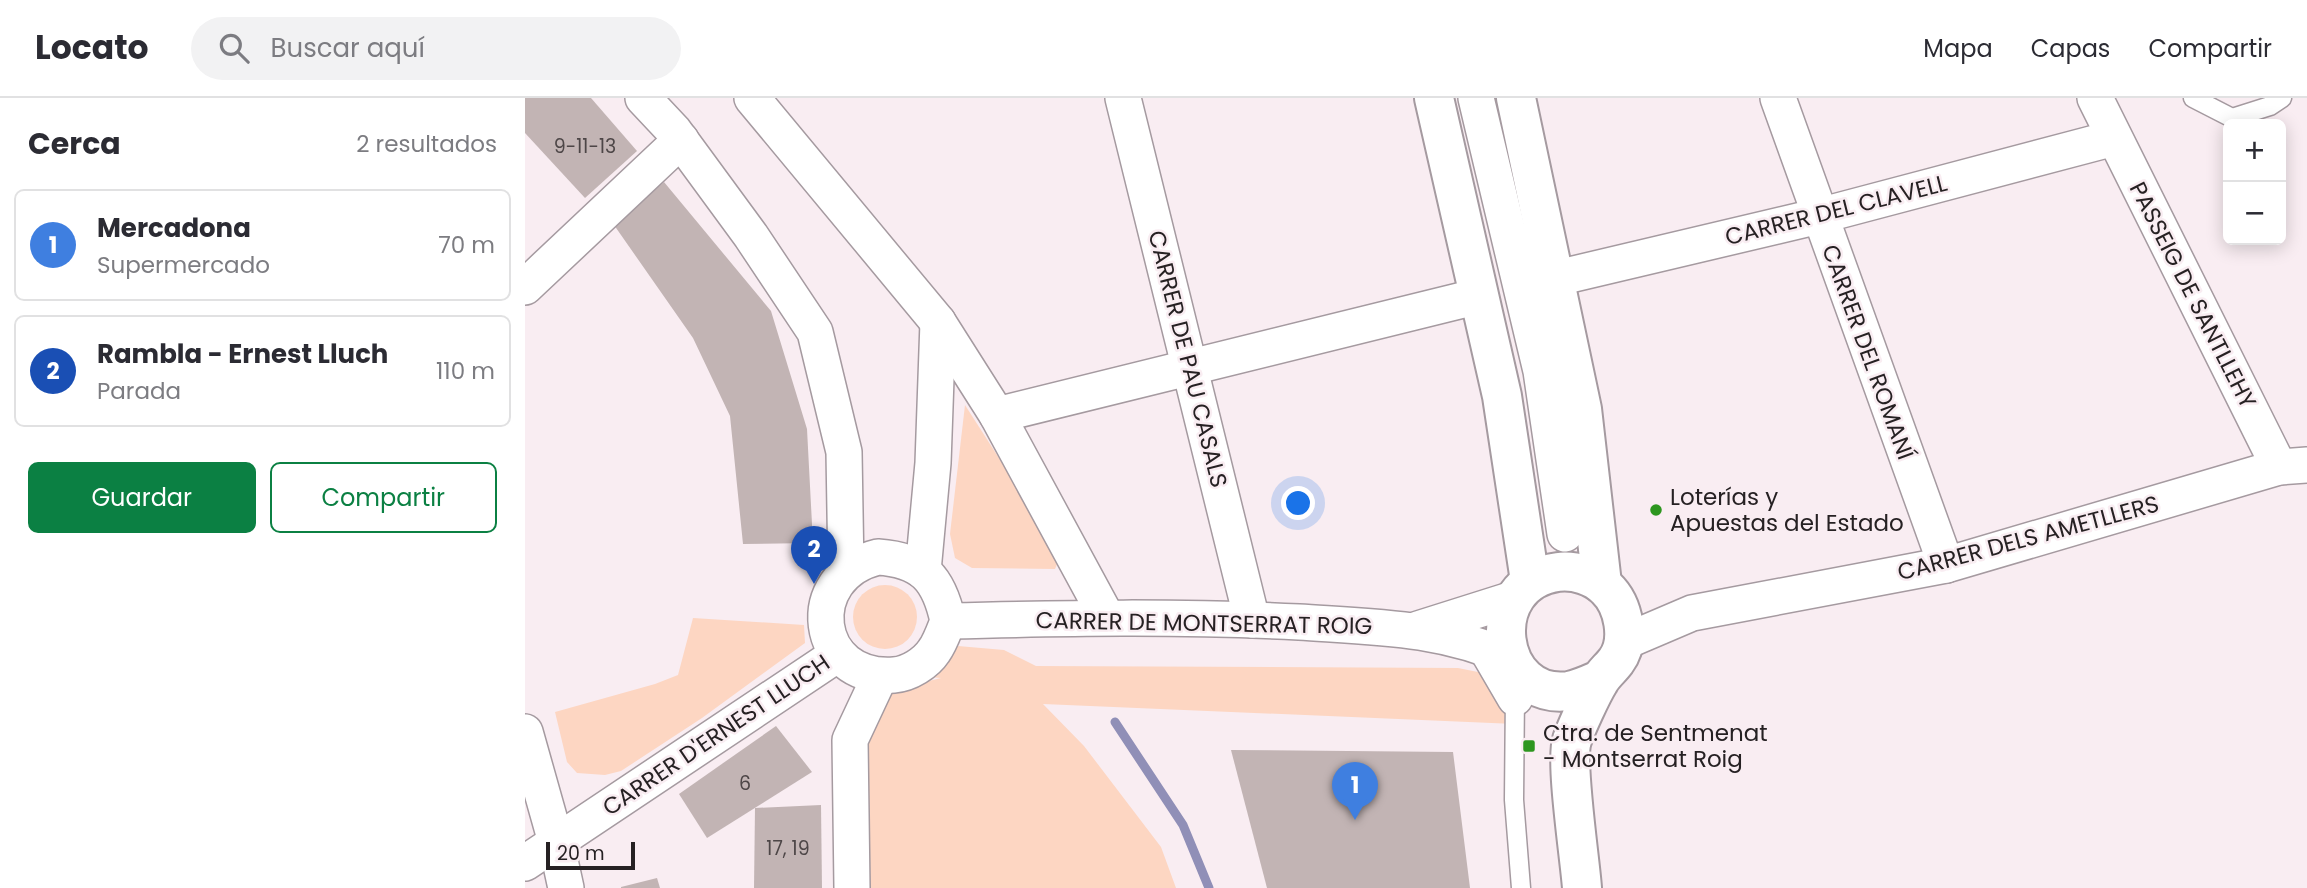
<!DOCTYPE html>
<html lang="es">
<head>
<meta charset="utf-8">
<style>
	:root { --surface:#fff; --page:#f2f2f3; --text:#2b2b33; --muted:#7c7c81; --line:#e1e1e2; --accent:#0b8043 }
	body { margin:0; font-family:Poppins,sans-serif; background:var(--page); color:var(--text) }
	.controls { position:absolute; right:21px; top:21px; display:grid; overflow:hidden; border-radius:10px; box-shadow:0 4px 18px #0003 }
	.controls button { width:63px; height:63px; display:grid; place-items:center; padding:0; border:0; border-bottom:2px solid var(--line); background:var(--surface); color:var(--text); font:35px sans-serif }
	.scale { position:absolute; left:21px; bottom:18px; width:89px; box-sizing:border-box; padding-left:7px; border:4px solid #262123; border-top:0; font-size:19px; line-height:24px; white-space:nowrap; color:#262123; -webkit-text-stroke:5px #f9edf2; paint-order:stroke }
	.you { position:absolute; left:774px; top:406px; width:24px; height:24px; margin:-18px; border:5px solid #fff; border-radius:50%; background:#1a73e8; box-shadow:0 0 0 10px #1a73e833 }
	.badge { display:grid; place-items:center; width:46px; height:46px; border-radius:50%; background:var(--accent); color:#fff; font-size:23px; font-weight:700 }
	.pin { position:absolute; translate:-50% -58px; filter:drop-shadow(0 2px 4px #0008) }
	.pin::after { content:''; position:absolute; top:37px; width:24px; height:21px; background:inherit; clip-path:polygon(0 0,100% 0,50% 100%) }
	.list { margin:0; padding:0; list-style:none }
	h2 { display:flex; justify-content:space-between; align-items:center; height:91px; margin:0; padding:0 28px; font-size:30px }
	h2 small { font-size:23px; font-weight:400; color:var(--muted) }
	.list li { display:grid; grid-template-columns:46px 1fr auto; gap:21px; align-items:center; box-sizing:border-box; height:112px; margin:0 14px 14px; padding:0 14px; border:2px solid var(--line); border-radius:10px }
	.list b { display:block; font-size:26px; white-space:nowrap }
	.list p { margin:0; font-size:23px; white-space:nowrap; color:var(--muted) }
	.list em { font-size:23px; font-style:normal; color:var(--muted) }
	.actions { display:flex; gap:14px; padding:21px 28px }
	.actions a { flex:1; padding:16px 0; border:2px solid var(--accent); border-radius:10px; text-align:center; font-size:24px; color:var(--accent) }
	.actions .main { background:var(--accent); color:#fff }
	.icon { flex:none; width:38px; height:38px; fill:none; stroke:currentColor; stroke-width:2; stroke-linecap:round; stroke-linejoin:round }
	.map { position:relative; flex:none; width:1782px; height:790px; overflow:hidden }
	header { display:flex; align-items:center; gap:42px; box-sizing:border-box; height:98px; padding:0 35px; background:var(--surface); border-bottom:2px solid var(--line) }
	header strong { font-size:33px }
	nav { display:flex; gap:38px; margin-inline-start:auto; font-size:24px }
	.search { width:490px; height:63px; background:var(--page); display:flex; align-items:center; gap:18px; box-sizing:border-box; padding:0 24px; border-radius:38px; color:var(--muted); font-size:26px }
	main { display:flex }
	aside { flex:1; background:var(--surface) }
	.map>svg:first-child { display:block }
	.green { fill:#fdd6c2 }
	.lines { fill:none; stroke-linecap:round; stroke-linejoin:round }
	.stream { stroke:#908fb7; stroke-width:9 }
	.building { fill:#c2b4b4 }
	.lane-casing { stroke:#a59aa0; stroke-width:21 }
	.street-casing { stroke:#a59aa0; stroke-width:38 }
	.secondary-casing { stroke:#a59aa0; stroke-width:42 }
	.lane { stroke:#fff; stroke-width:18 }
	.street { stroke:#fff; stroke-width:35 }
	.secondary { stroke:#fff; stroke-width:38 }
	.poi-dot { fill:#2d961f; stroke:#f9edf2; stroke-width:2.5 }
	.labels { text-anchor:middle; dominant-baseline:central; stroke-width:5; stroke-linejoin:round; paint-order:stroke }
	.number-label { font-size:19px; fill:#4d4647 }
	.street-label { font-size:23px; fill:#262123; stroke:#f9edf2 }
	.poi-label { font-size:23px; fill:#262123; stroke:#f9edf2; text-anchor:start }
</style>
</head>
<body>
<header>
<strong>Locato</strong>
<div class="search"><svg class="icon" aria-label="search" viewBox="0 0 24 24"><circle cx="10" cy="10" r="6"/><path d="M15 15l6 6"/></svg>Buscar aquí</div>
<nav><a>Mapa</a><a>Capas</a><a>Compartir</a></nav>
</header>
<main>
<aside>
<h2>Cerca<small>2 resultados</small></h2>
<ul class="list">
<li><span class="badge" style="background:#3f7fe0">1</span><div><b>Mercadona</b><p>Supermercado</p></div><em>70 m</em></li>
<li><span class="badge" style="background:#1a4fb4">2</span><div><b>Rambla - Ernest Lluch</b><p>Parada</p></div><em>110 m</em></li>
</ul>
<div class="actions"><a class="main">Guardar</a><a>Compartir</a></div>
</aside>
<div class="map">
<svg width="1782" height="790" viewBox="0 0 1782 790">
	<rect width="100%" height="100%" fill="#f9edf2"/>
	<g class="green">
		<polygon points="440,307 536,457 530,471 447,470 430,460 425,436"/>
		<circle cx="360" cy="519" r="32"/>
		<polygon points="168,520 279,527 280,545 177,620 96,673 80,677 52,675 42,664 30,614 130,586 153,577"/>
		<polygon points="433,548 479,552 511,568 933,570 963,576 990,626 518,606 559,648 636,749 651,790 340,790 337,647 368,592 416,580 376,577 409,553"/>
	</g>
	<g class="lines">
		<polyline class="stream" points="590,624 658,727 684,790"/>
	</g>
	<g class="building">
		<polygon points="0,0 66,0 112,53 60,100 0,35"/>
		<polygon points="139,84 246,213 282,331 288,445 218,446 205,318 168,240 89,127"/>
		<polygon points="251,628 287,674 182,740 154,696"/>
		<polygon points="706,652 928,654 945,790 742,790"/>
		<polygon points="296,707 297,790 229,790 230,710"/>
		<polygon points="132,780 135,790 96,790 96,789"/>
	</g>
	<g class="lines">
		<g class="lane-casing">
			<g id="lane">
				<polyline points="1668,0 1707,20 1745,8 1757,0"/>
				<polyline points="990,594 989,702 996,790"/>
			</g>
		</g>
		<g class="street-casing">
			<g id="street">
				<polyline points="118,0 149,33 226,138 290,234 319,354 321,473"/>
				<polyline points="227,0 413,224 472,317 581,518"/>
				<polyline points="598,0 727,522"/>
				<polyline points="951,0 1016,273 1040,436"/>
				<polyline points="1253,0 1421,467"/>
				<polyline points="1570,0 1754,369"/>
				<polyline points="1032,180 1294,118 1589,40"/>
				<polyline points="0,189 156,42"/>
				<polyline points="472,317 954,198"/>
				<path d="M353 459C398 462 414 481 423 523 419 533 415 545 409 553 401 565 384 576 369 577 288 583 275 478 353 459Z"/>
				<polyline points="398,473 408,365 413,224"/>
				<path d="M423 523C540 520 656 518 774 524 849 529 917 529 987 561"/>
				<polyline points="893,531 988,501"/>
				<polyline points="1099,544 1167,515 1421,467 1754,369 1782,367"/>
				<polyline points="962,552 990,600"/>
				<polyline points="0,634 31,744 41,790"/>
				<polyline points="0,765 313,556"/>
				<polyline points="327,790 325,642 355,578"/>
			</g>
		</g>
		<g class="secondary-casing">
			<g id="secondary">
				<polyline points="909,0 977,298 1005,483"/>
				<polyline points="991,0 1057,311 1077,486"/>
				<path d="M1057 790C1055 761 1040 664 1047 642 1051 630 1067 595 1074 584 1078 576 1086 570 1091 563 1106 543 1099 507 1081 490 1069 478 1050 472 1033 474 954 485 971 603 1044 593 1054 591 1065 586 1074 582"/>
			</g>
		</g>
		<use href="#lane" class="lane"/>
		<use href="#street" class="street"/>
		<use href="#secondary" class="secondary"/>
	</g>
	<g class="poi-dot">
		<circle cx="1131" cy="412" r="7"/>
		<rect x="997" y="641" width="14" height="14" rx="3.5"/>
	</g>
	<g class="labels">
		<g class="number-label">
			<text x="60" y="48">9-11-13</text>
			<text x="220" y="685">6</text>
			<text x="263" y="750">17, 19</text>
		</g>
		<g class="street-label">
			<text transform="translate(1311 112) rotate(-14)">CARRER DEL CLAVELL</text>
			<text transform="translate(1668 197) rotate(63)">PASSEIG DE SANTLLEHY</text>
			<text transform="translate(1343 254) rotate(70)">CARRER DEL ROMANÍ</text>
			<text transform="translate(663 261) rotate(76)">CARRER DE PAU CASALS</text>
			<text transform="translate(1503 440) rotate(-15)">CARRER DELS AMETLLERS</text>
			<text transform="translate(679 525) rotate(1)">CARRER DE MONTSERRAT ROIG</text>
			<text transform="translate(191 637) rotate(-34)">CARRER D'ERNEST LLUCH</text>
		</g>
		<g class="poi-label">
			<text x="1145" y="399">Loterías y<tspan x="1145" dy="26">Apuestas del Estado</tspan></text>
			<text x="1018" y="635">Ctra. de Sentmenat<tspan x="1018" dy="26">- Montserrat Roig</tspan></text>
		</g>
	</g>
</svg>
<div class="controls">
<button>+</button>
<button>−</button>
</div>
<div class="scale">20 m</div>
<div class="you"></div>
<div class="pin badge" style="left:830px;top:722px;background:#3f7fe0">1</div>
<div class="pin badge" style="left:289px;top:486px;background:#1a4fb4">2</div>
</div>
</main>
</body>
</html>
